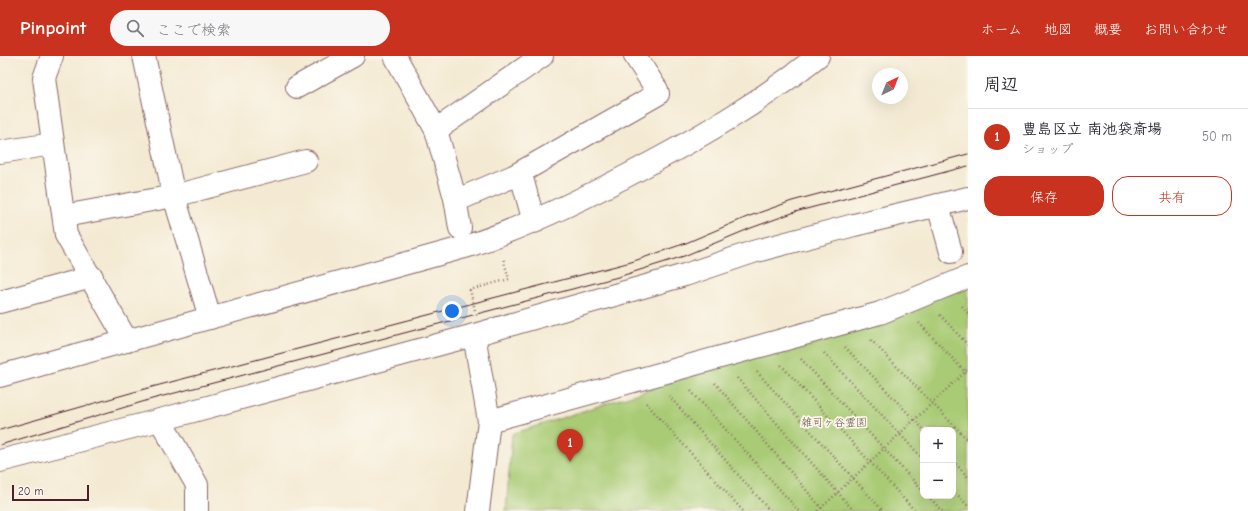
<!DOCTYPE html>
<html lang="ja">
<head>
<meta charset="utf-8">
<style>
	:root { --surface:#fff; --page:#f7f7f7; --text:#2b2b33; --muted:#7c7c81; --line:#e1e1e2; --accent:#c8321e }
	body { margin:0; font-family:"Comic Neue","Klee One",sans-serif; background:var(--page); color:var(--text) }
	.controls { position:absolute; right:12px; bottom:12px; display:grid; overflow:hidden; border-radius:8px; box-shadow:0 4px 16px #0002 }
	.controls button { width:36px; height:36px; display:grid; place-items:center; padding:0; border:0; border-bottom:1px solid var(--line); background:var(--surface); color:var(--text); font:20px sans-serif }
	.compass { position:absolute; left:872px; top:12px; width:36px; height:36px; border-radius:50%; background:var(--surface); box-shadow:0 4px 16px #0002; rotate:43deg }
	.scale { position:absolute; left:12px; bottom:10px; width:77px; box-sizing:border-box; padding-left:4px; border:2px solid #4a1f2b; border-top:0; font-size:11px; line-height:14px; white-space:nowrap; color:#4a1f2b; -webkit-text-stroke:3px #fbf7ec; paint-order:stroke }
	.you { position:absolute; left:452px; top:255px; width:14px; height:14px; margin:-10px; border:3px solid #fff; border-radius:50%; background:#1a73e8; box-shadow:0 0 0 6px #1a73e833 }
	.badge { display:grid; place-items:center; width:26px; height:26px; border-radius:50%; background:var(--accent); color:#fff; font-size:13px; font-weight:700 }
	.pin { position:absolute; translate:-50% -33px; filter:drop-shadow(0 1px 2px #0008) }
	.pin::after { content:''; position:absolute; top:21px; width:14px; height:12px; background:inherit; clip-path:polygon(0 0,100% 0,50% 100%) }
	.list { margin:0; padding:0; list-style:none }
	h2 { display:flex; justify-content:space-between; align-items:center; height:52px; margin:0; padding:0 16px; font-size:17px }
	h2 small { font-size:13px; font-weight:400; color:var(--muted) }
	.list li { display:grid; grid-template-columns:26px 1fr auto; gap:12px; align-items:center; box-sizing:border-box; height:56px; padding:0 16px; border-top:1px solid var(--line) }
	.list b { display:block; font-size:15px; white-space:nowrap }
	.list p { margin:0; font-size:13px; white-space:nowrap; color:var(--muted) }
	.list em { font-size:13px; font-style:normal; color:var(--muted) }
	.actions { display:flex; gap:8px; padding:12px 16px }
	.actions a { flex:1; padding:9px 0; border:1px solid var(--accent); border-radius:16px; text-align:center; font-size:14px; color:var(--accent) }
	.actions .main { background:var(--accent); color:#fff }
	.icon { flex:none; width:22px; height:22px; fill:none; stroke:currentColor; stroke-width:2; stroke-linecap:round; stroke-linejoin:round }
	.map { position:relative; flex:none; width:968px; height:455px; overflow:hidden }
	header { display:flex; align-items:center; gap:24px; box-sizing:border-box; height:56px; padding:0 20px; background:var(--accent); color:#fff }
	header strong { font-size:19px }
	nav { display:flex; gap:22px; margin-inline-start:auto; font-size:14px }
	.search { width:280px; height:36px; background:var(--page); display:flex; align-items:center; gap:10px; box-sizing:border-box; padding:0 14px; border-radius:22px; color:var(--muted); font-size:15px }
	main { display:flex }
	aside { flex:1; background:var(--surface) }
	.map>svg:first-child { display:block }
	.green { fill:#a9cb74; stroke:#7a7550; fill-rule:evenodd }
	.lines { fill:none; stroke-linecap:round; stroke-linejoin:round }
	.minor-casing { stroke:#866666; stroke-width:24 }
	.path { stroke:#866666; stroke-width:2.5; stroke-dasharray:1 3; stroke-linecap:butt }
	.minor { stroke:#fff; stroke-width:22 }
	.tram { stroke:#4a1f2b; stroke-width:1 }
	.labels { text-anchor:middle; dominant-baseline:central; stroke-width:3.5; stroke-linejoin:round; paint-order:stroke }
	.park-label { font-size:11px; fill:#665341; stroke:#fbf7ec }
</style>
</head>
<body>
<header>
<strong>Pinpoint</strong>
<div class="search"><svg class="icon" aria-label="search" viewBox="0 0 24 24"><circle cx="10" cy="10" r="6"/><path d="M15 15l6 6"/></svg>ここで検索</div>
<nav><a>ホーム</a><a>地図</a><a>概要</a><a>お問い合わせ</a></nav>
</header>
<main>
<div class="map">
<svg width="968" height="455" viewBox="0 0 968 455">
	<rect width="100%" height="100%" fill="#fbf7ec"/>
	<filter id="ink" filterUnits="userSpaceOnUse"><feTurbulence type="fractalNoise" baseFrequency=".025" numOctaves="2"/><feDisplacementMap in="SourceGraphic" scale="8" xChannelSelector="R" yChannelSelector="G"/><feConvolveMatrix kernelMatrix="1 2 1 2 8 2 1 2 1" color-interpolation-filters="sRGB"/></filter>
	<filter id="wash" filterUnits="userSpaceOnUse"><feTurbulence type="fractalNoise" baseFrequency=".012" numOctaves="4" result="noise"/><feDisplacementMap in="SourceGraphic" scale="16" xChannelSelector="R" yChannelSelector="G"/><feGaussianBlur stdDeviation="0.9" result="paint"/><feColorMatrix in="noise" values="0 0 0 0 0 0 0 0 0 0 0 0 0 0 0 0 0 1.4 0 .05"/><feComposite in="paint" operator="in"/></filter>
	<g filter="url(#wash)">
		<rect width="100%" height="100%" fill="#f4ead3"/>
		<path class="green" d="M968 221V455H506L512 378 906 250ZM923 374H953V440H923Z"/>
	</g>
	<g filter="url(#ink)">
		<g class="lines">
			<g class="minor-casing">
				<g id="minor">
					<polyline points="52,0 44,22 66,179 127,285"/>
					<polyline points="144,0 174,140 210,262"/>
					<polyline points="395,0 436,74 455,142 460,172"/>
					<polyline points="297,31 353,0"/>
					<polyline points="436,74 542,0"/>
					<polyline points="0,96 53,88"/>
					<polyline points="514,120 523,126 534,166"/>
					<polyline points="455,142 462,142 514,120 658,38 657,34 635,0"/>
					<polyline points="938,149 951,196"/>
					<polyline points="64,160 174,140 306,105"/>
					<polyline points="0,246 92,221"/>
					<polyline points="474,279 489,365 478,455"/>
					<path d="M0 320 465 191C529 170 588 141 647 109 709 76 763 44 818 0"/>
					<polyline points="160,364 197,429 197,455"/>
					<polyline points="489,365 880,257 968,221"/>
					<polyline points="0,405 160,364 474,279 685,219 753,196 854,169 968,142"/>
				</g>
			</g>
			<g class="path">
				<polyline points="962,250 968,257"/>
				<polyline points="475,254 470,234 509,223 503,202"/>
				<polyline points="940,259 968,289"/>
				<polyline points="919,267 968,319"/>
				<polyline points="871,284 968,384"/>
				<polyline points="845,291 924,374"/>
				<polyline points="824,297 923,403"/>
				<polyline points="801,303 923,435"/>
				<polyline points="781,309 915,455"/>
				<polyline points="757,316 883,455"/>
				<polyline points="737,322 854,455"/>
				<polyline points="715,327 824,455"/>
				<polyline points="691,335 799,455"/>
				<polyline points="669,340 770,455"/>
				<polyline points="646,347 743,455"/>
				<polyline points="953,405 968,421"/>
				<polyline points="953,434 968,450"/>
				<polyline points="928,440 942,455"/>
				<polyline points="818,455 968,313"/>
			</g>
			<use href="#minor" class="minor"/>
			<g class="tram">
				<polyline points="0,374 148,332 631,206 686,187 747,161 792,145 968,98"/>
				<polyline points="0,389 152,343 618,221 684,200 751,172 795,156 968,110"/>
			</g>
		</g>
	</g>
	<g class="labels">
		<g class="park-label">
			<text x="834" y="366">雑司ヶ谷霊園</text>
		</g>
	</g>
</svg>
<div class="controls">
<button>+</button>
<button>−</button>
</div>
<svg class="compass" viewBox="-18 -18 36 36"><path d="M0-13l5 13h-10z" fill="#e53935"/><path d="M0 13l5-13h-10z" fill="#7c7c81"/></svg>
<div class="scale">20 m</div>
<div class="you"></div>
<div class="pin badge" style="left:570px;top:406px">1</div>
</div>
<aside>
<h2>周辺<small></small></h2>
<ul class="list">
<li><span class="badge">1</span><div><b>豊島区立 南池袋斎場</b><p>ショップ</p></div><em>50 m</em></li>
</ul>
<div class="actions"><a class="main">保存</a><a>共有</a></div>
</aside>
</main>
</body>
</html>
